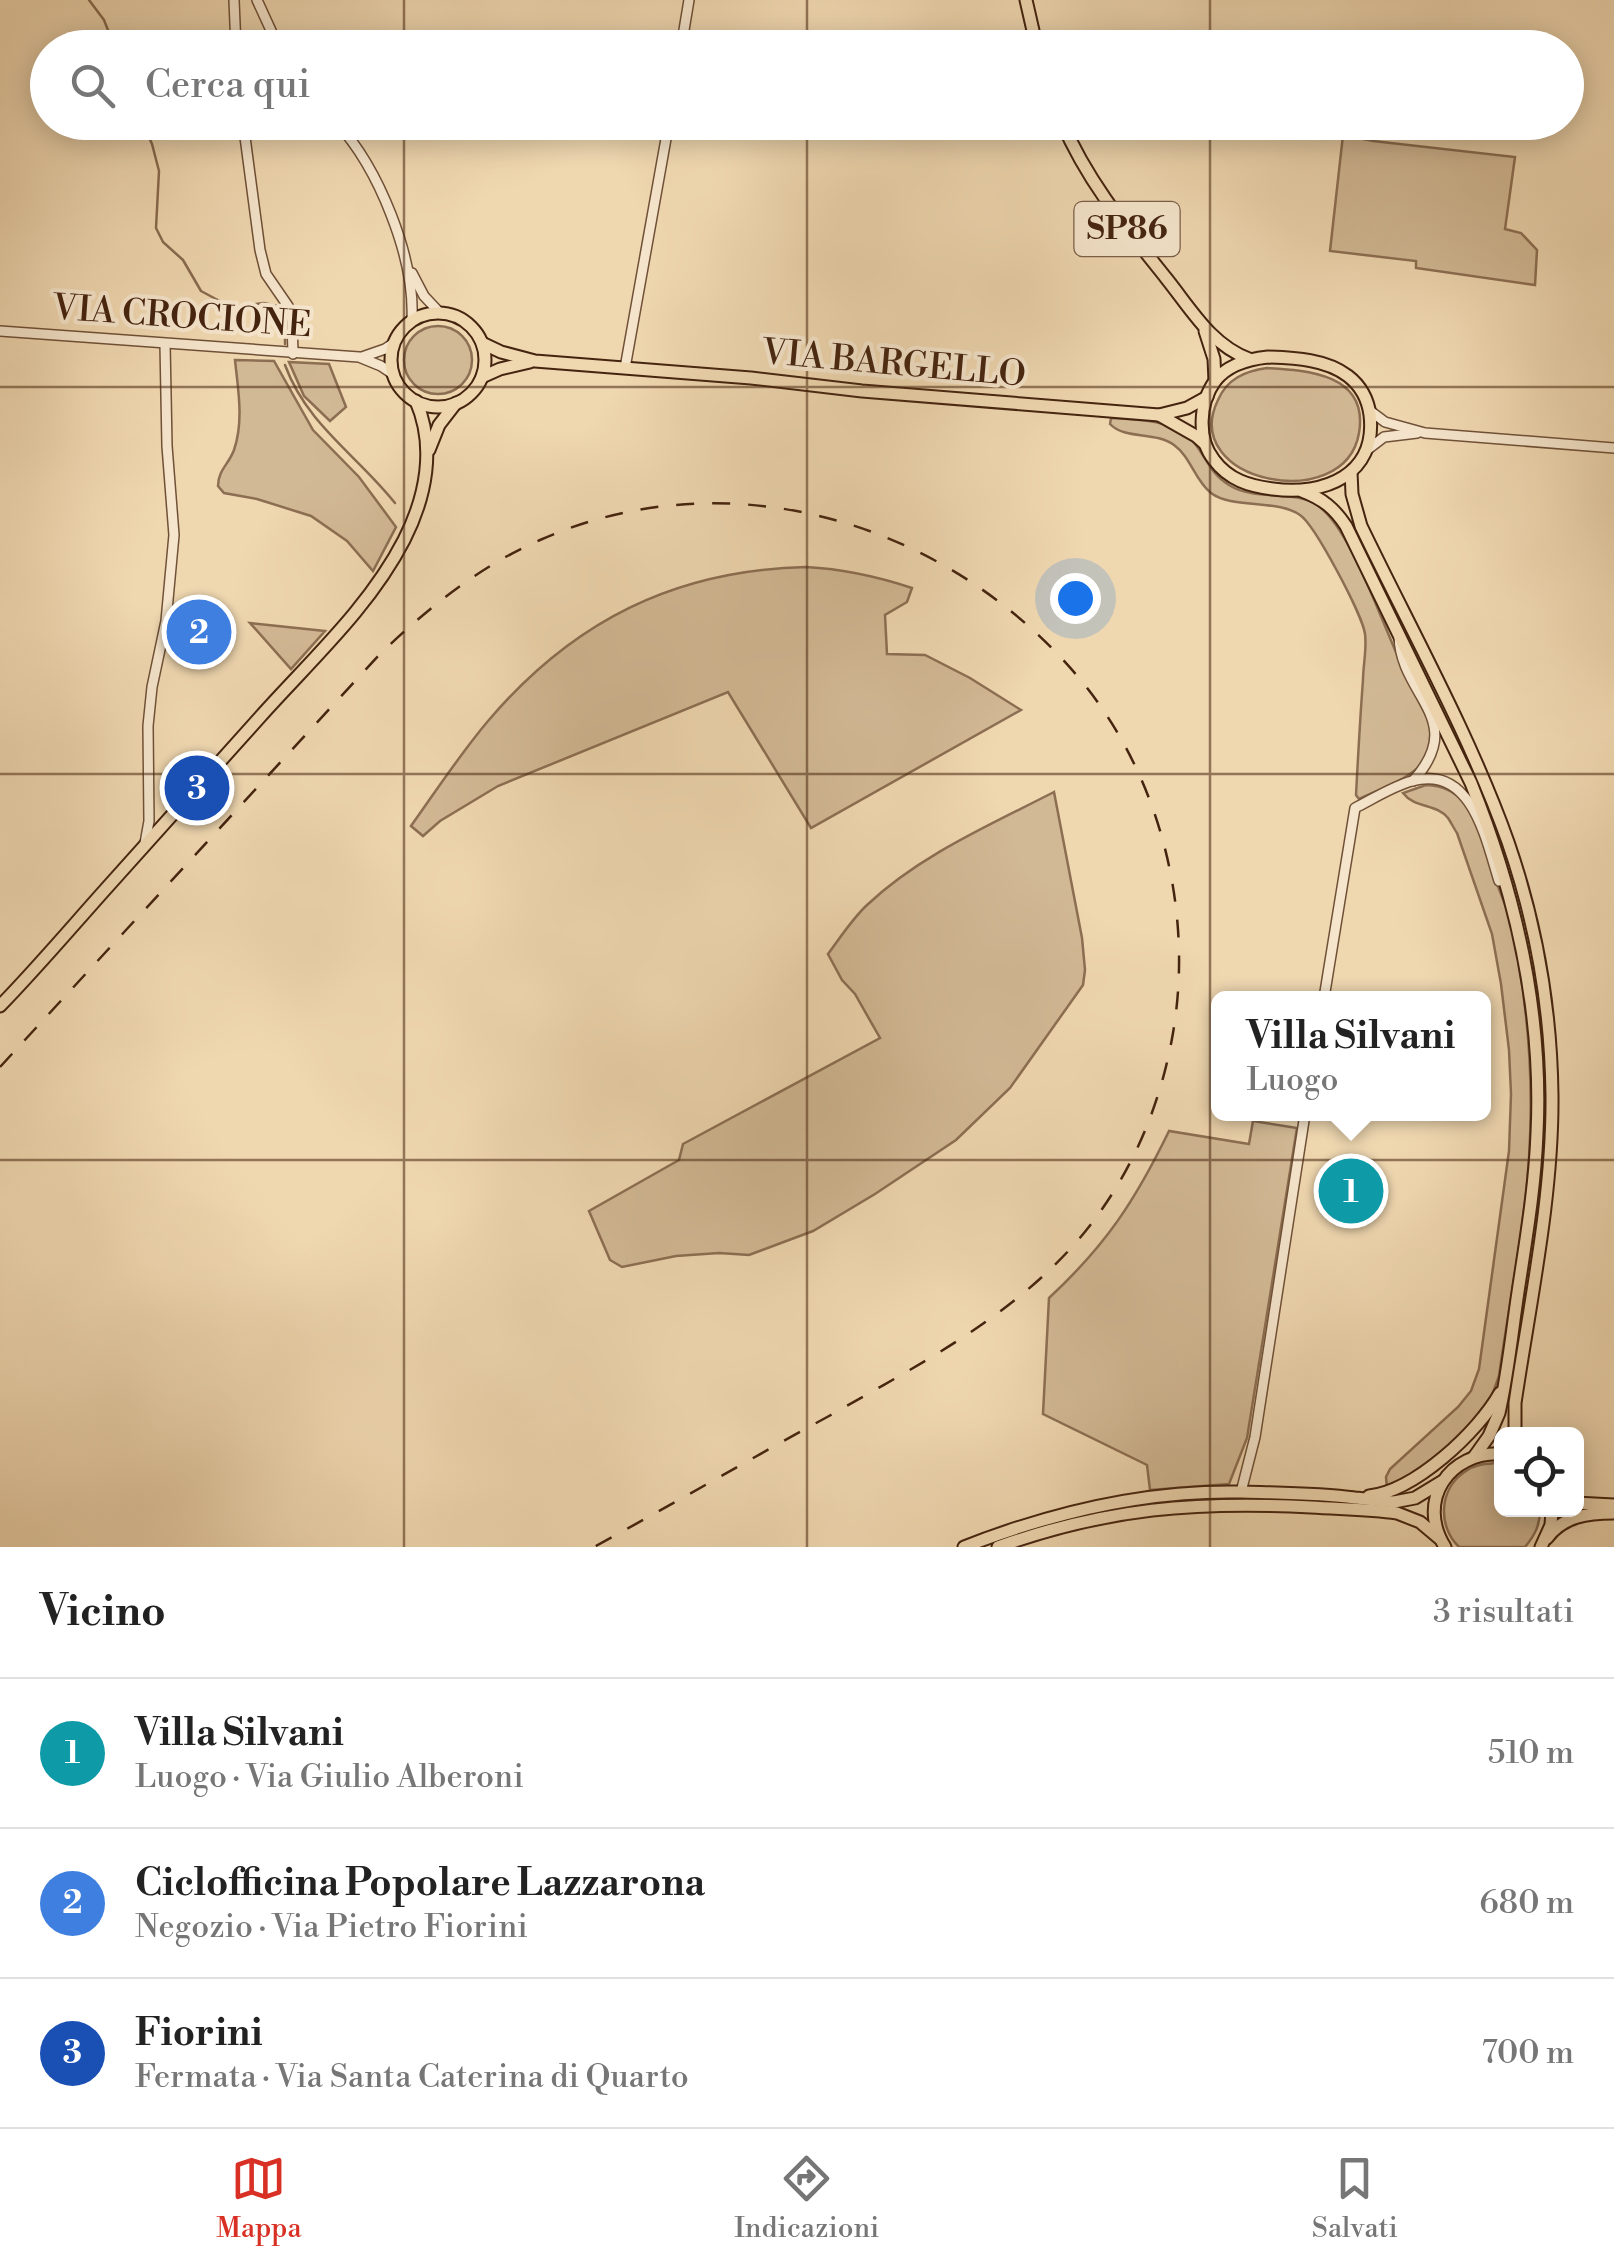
<!DOCTYPE html>
<html lang="it">
<head>
<meta charset="utf-8">
<style>
	:root { --surface:#fff; --page:#f2f2f2; --text:#222; --muted:#767676; --line:#e0e0e0; --accent:#d93025 }
	body { margin:0; font-family:"Libre Bodoni",serif; background:var(--page); color:var(--text) }
	.controls { position:absolute; right:30px; bottom:30px; display:grid; overflow:hidden; border-radius:15px; box-shadow:0 5px 25px #0003 }
	.controls button { width:90px; height:90px; display:grid; place-items:center; padding:0; border:0; border-bottom:2px solid var(--line); background:var(--surface); color:var(--text); font:50px sans-serif }
	.you { position:absolute; left:1075px; top:598px; width:35px; height:35px; margin:-25px; border:8px solid #fff; border-radius:50%; background:#1a73e8; box-shadow:0 0 0 15px #1a73e833 }
	.badge { display:grid; place-items:center; width:65px; height:65px; border-radius:50%; background:var(--accent); color:#fff; font-size:32px; font-weight:700 }
	.pin { position:absolute; translate:-50% -50%; border:5px solid #fff; box-shadow:0 2px 10px #0006 }
	.popup { position:absolute; left:1211px; top:991px; width:280px; height:130px; box-sizing:border-box; display:grid; place-content:center; border-radius:15px; background:var(--surface); filter:drop-shadow(0 2px 8px #0005); font-size:32px; white-space:nowrap; color:var(--muted) }
	.popup b { font-size:38px; color:var(--text) }
	.popup::after { content:''; position:absolute; left:50%; top:100%; margin-left:-20px; border:20px solid transparent; border-top-color:var(--surface) }
	.list { margin:0; padding:0; list-style:none }
	h2 { display:flex; justify-content:space-between; align-items:center; height:130px; margin:0; padding:0 40px; font-size:42px }
	h2 small { font-size:32px; font-weight:400; color:var(--muted) }
	.list li { display:grid; grid-template-columns:65px 1fr auto; gap:30px; align-items:center; box-sizing:border-box; height:150px; padding:0 40px; border-top:2px solid var(--line) }
	.list b { display:block; font-size:38px; white-space:nowrap }
	.list p { margin:0; font-size:32px; white-space:nowrap; color:var(--muted) }
	.list em { font-size:32px; font-style:normal; color:var(--muted) }
	.icon { flex:none; width:55px; height:55px; fill:none; stroke:currentColor; stroke-width:2; stroke-linecap:round; stroke-linejoin:round }
	.map { position:relative; flex:none; width:1614px; height:1547px; overflow:hidden }
	.search { position:absolute; background:var(--surface); box-shadow:0 5px 25px #0003; left:30px; right:30px; top:30px; height:110px; display:flex; align-items:center; gap:25px; box-sizing:border-box; padding:0 35px; border-radius:55px; color:var(--muted); font-size:38px }
	.sheet { height:580px; background:var(--surface) }
	nav { display:flex; justify-content:space-around; align-items:center; box-sizing:border-box; height:140px; border-top:2px solid var(--line); background:var(--surface); font-size:28px; color:var(--muted) }
	nav a { display:grid; justify-items:center; gap:5px }
	nav .on { color:var(--accent) }
	.map>svg:first-child { display:block }
	.green { fill:#d2b995; stroke:#8c6e52; stroke-width:2.5 }
	.lines { fill:none; stroke-linecap:round; stroke-linejoin:round }
	.stream { stroke:#886b4f; stroke-width:2.5 }
	.minor-casing { stroke:#705137; stroke-width:12 }
	.major-casing { stroke:#45240f; stroke-width:15 }
	.minor { stroke:#f5e5cc; stroke-width:9 }
	.major { stroke:#efd7b0; stroke-width:11 }
	.rail { stroke:#45240f; stroke-width:2.5; stroke-dasharray:18 18; stroke-linecap:butt }
	.grid { fill:none; stroke:#45240f; stroke-width:2.5; stroke-opacity:0.55 }
	.labels { text-anchor:middle; dominant-baseline:central; stroke-width:8; stroke-linejoin:round; paint-order:stroke }
	.shield { fill:#f5e5cc; stroke:#7a5e48; stroke-width:2.5 }
	.shield-label { font-size:32px; font-weight:bold; fill:#45240f }
	.street-label { font-size:35px; fill:#45240f; stroke:#f5e5cc }
</style>
</head>
<body>
<div class="map">
<svg width="1614" height="1547" viewBox="0 0 1614 1547">
	<rect width="100%" height="100%" fill="#efd7b0"/>
	<filter id="stains"><feTurbulence type="fractalNoise" baseFrequency=".002" numOctaves="4"/><feColorMatrix values="0 0 0 0 .2 0 0 0 0 .09 0 0 0 0 .02 0 0 0 .5 -.17"/></filter>
	<radialGradient id="worn" r=".72"><stop offset=".6" stop-color="#630" stop-opacity="0"/><stop offset="1" stop-color="#630" stop-opacity=".3"/></radialGradient>
	<g class="green">
		<polygon points="1343,135 1373,141 1515,157 1505,229 1521,233 1537,250 1535,285 1416,268 1416,261 1330,251"/>
		<circle cx="438" cy="360" r="34"/>
		<path d="M235 360 274 361 313 430 359 477 396 527 373 571 347 541 311 516 257 499 224 493 218 486C218 470 229 464 234 450 244 421 238 389 235 360Z"/>
		<polygon points="289,362 329,364 346,407 330,421 304,396"/>
		<path d="M1267 368C1307 370 1369 374 1359 433 1345 516 1178 482 1218 400 1227 379 1245 371 1267 368Z"/>
		<path d="M1111 418C1139 420 1178 419 1196 445 1207 460 1212 475 1229 485 1256 502 1293 489 1317 505 1349 526 1380 617 1396 652 1406 676 1418 699 1429 722 1443 770 1393 783 1359 799L1356 795C1358 757 1360 719 1363 680 1363 666 1367 649 1365 634 1363 616 1315 525 1300 515 1277 499 1232 509 1211 493 1195 481 1191 457 1174 445 1155 431 1125 440 1110 424Z"/>
		<path d="M806 567C843 569 876 576 912 588L907 602 885 615 887 654 925 655 970 678 1021 710 811 828 728 692 498 786 440 821 423 836 411 826C436 791 460 754 488 721 573 621 675 570 806 567Z"/>
		<polygon points="250,623 325,631 291,669"/>
		<path d="M1426 785C1472 786 1479 831 1491 867 1497 886 1506 904 1511 924 1528 1001 1534 1079 1529 1158 1524 1231 1509 1304 1499 1376L1490 1401 1474 1424 1419 1473 1387 1488 1386 1477 1390 1469 1458 1407 1471 1391 1479 1369 1509 1151 1511 1094 1509 1050 1501 984 1492 934 1457 833C1456 832 1449 819 1448 818 1436 803 1415 809 1403 793Z"/>
		<path d="M1054 792 1082 938 1085 970 1083 985 1010 1088 956 1140 875 1194 813 1231 749 1255 719 1253 676 1256 622 1267 610 1260 589 1211 679 1160 683 1144 880 1038 855 994 842 980 828 954C840 938 852 919 867 905 920 855 990 825 1054 792Z"/>
		<path d="M1253 1121 1297 1128 1247 1438 1229 1484 1150 1490 1147 1465 1043 1414 1049 1298C1106 1245 1135 1201 1169 1131L1249 1144Z"/>
		<path d="M1497 1463 1501 1464 1502 1510H1540C1540 1525 1535 1535 1525 1547H1459C1437 1526 1439 1488 1466 1471 1476 1464 1486 1464 1497 1463Z"/>
	</g>
	<g class="lines">
		<g class="stream">
			<polyline points="89,0 104,20 115,48"/>
			<polyline points="142,122 152,144 159,171 156,228 163,242 183,260 201,291 214,298 231,307 264,303 281,307 285,316 285,344"/>
			<path d="M285 365C307 425 357 455 395 503"/>
		</g>
		<g class="minor-casing">
			<g id="minor">
				<polyline points="234,0 236,48"/>
				<polyline points="257,0 279,48"/>
				<polyline points="681,48 689,0"/>
				<polyline points="243,122 260,250 266,274 288,306 292,320 293,354"/>
				<path d="M336 122C379 168 415 258 412 320"/>
				<polyline points="412,273 424,296 440,313"/>
				<polyline points="0,331 359,357 381,366 393,374"/>
				<polyline points="362,357 385,349 394,343"/>
				<polyline points="625,368 669,122"/>
				<polyline points="1369,410 1385,422 1425,433 1614,448"/>
				<polyline points="1367,450 1384,437 1417,433"/>
				<path d="M1399 636C1400 696 1469 719 1413 781"/>
				<polyline points="145,843 149,821 148,726 152,687 166,621 174,535 167,446 165,344"/>
				<path d="M1324 998 1355 808C1373 799 1393 786 1412 781 1472 764 1486 840 1499 881"/>
				<polyline points="1241,1492 1255,1437 1305,1114"/>
			</g>
		</g>
		<g class="major-casing">
			<g id="major">
				<polyline points="1026,0 1037,48"/>
				<path d="M1062 122C1087 181 1127 229 1166 278 1191 309 1211 345 1249 359"/>
				<circle cx="438" cy="360" r="47"/>
				<polyline points="1205,331 1214,359 1215,381"/>
				<polyline points="482,343 501,352 535,361 751,378 862,391 1159,415 1187,408 1207,397"/>
				<path d="M1268 357C1295 358 1326 359 1348 376 1361 386 1368 400 1370 415 1377 475 1324 496 1273 489 1249 486 1229 480 1214 460 1197 439 1199 403 1215 381 1228 364 1249 359 1268 357Z"/>
				<polyline points="482,377 500,369 530,362"/>
				<polyline points="1159,415 1196,436 1205,444"/>
				<polyline points="429,450 439,425 456,403"/>
				<path d="M1351 472 1352 494 1361 526C1410 628 1470 735 1508 842 1536 923 1551 1009 1552 1095 1553 1196 1530 1302 1515 1403V1434"/>
				<path d="M1302 491C1323 499 1334 508 1346 526L1471 783C1516 895 1543 1012 1537 1133 1535 1187 1526 1239 1518 1292 1512 1332 1508 1373 1499 1413L1489 1436 1474 1457"/>
				<path d="M0 1006C39 966 75 923 112 882 162 827 211 772 260 717 310 661 369 608 404 540 426 497 436 447 416 401"/>
				<path d="M1369 1496C1415 1491 1478 1432 1500 1393"/>
				<polyline points="1576,1503 1614,1505"/>
				<path d="M1547 1538C1563 1516 1588 1513 1614 1513"/>
				<path d="M964 1547C1053 1512 1145 1490 1241 1492 1278 1493 1318 1493 1355 1498 1368 1499 1380 1501 1394 1502L1415 1498 1443 1481"/>
				<path d="M998 1547C1106 1508 1197 1501 1311 1507 1340 1509 1368 1509 1397 1513L1420 1522 1439 1538"/>
				<path d="M1445 1547C1416 1501 1449 1451 1502 1454"/>
				<polyline points="1541,1547 1551,1525 1552,1510"/>
			</g>
		</g>
		<use href="#minor" class="minor"/>
		<use href="#major" class="major"/>
		<path class="rail" d="M0 1067 379 655C427 609 478 567 540 540 729 456 948 522 1079 678 1160 775 1194 910 1173 1033 1160 1109 1129 1180 1079 1239 1011 1318 918 1365 829 1416 750 1459 673 1504 594 1547"/>
	</g>
	<path class="grid" d="M404 0V48M807 0V48M1210 0V48M404 122V1547M807 122V1547M1210 122V1547M0 387H1614M0 774H1614M0 1160H1614"/>
	<g class="labels">
		<rect class="shield" x="1074.5" y="202" width="105" height="54" rx="8"/>
		<g class="shield-label">
			<text x="1127" y="229">SP86</text>
		</g>
		<g class="street-label">
			<text transform="translate(182 317) rotate(4)">VIA CROCIONE</text>
			<text transform="translate(894 364) rotate(5)">VIA BARGELLO</text>
		</g>
	</g>
	<rect width="100%" height="100%" filter="url(#stains)"/>
	<rect width="100%" height="100%" fill="url(#worn)"/>
</svg>
<div class="controls">
<button><svg class="icon" aria-label="locate" viewBox="0 0 24 24"><circle cx="12" cy="12" r="6"/><path d="M12 2v4M12 18v4M2 12h4M18 12h4"/></svg></button>
</div>
<div class="you"></div>
<div class="pin badge" style="left:1351px;top:1191px;background:#0f9aa8">1</div>
<div class="popup"><b>Villa Silvani</b>Luogo</div>
<div class="pin badge" style="left:199px;top:632px;background:#3f7fe0">2</div>
<div class="pin badge" style="left:197px;top:788px;background:#1a4fb4">3</div>
<div class="search"><svg class="icon" aria-label="search" viewBox="0 0 24 24"><circle cx="10" cy="10" r="6"/><path d="M15 15l6 6"/></svg>Cerca qui</div>
</div>
<section class="sheet">
<h2>Vicino<small>3 risultati</small></h2>
<ul class="list">
<li><span class="badge" style="background:#0f9aa8">1</span><div><b>Villa Silvani</b><p>Luogo · Via Giulio Alberoni</p></div><em>510 m</em></li>
<li><span class="badge" style="background:#3f7fe0">2</span><div><b>Ciclofficina Popolare Lazzarona</b><p>Negozio · Via Pietro Fiorini</p></div><em>680 m</em></li>
<li><span class="badge" style="background:#1a4fb4">3</span><div><b>Fiorini</b><p>Fermata · Via Santa Caterina di Quarto</p></div><em>700 m</em></li>
</ul>
</section>
<nav>
<a class="on"><svg class="icon" aria-label="map" viewBox="0 0 24 24"><path d="M3 6l6-2 6 2 6-2v14l-6 2-6-2-6 2zM9 4v14M15 6v14"/></svg>Mappa</a>
<a><svg class="icon" aria-label="directions" viewBox="0 0 24 24"><path d="M12 3l9 9-9 9-9-9zM9 14v-3h6M13 9l2 2-2 2"/></svg>Indicazioni</a>
<a><svg class="icon" aria-label="saved" viewBox="0 0 24 24"><path d="M7 4h10v16l-5-4-5 4z"/></svg>Salvati</a>
</nav>
</body>
</html>
